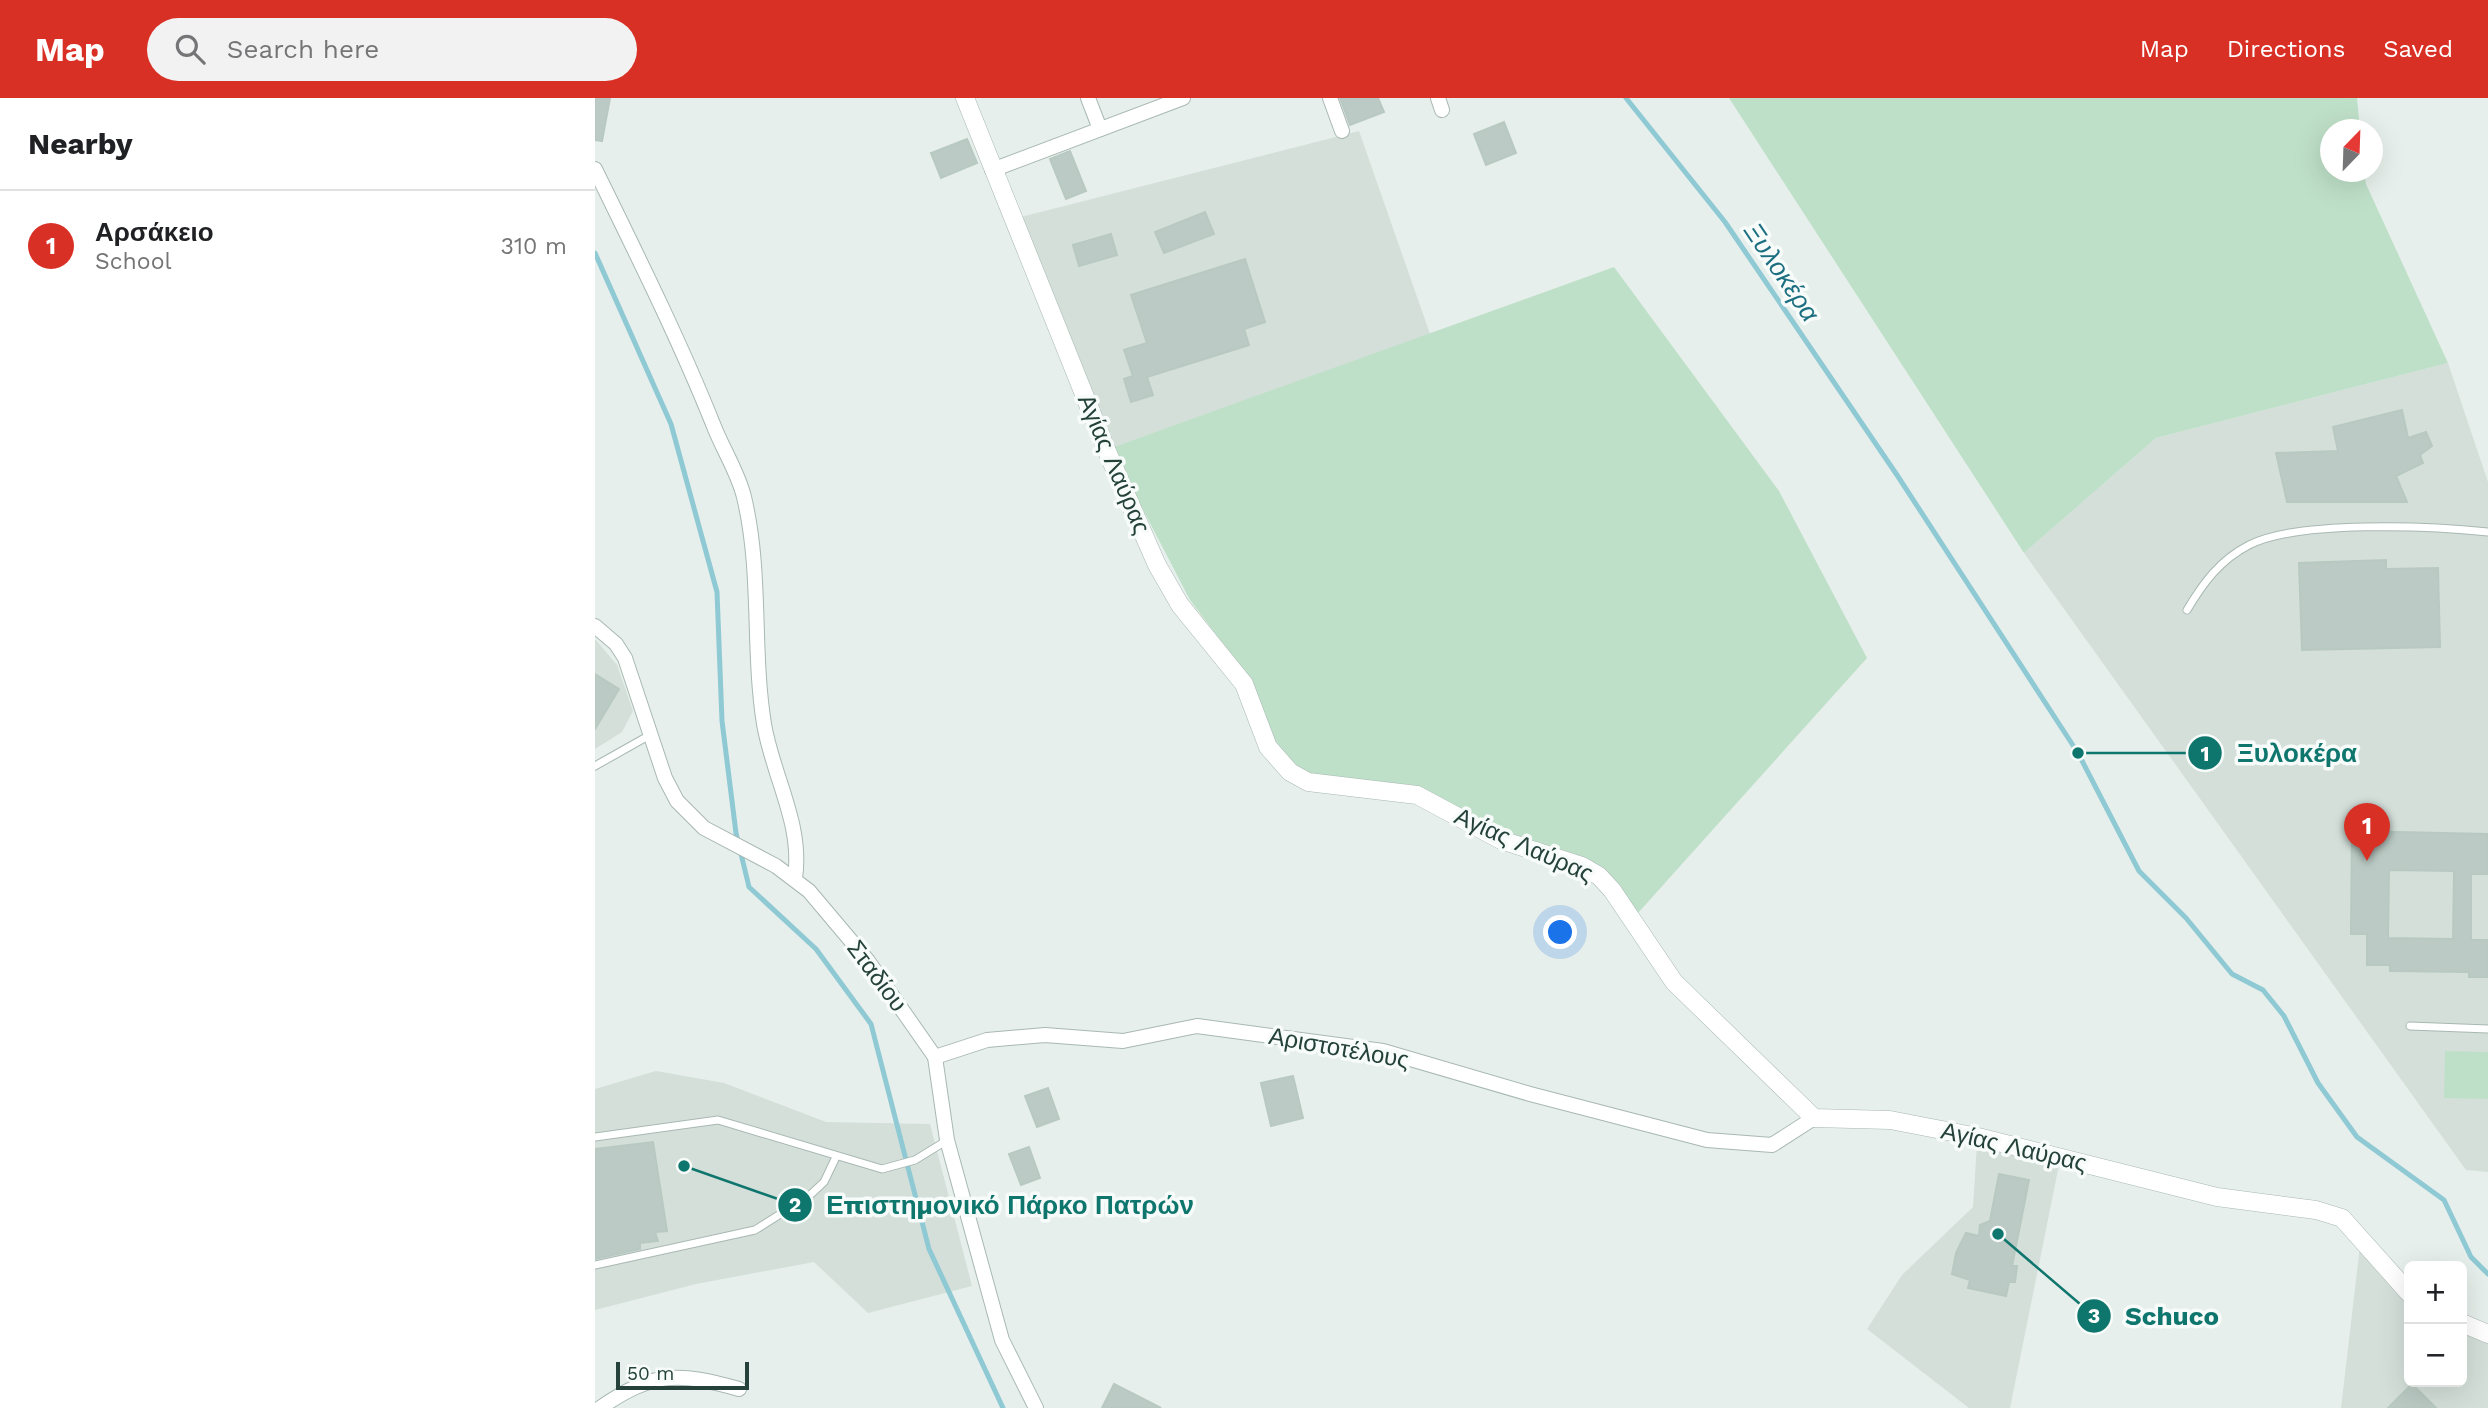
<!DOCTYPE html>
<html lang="en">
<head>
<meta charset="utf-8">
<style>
	:root { --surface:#fff; --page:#f2f2f2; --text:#202124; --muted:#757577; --line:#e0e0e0; --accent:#d93025 }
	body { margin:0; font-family:"Work Sans",sans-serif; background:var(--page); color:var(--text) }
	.controls { position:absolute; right:21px; bottom:21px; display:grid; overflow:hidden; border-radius:10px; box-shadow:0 7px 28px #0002 }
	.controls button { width:63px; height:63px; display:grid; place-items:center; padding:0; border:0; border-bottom:2px solid var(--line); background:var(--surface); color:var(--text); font:35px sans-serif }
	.compass { position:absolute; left:1725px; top:21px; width:63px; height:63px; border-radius:50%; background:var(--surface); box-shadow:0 7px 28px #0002; rotate:23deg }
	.scale { position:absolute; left:21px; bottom:18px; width:133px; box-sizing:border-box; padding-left:7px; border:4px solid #24423a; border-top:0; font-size:19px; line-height:24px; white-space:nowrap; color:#24423a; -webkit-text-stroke:5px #f7fbf9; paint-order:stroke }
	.you { position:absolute; left:966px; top:835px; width:24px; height:24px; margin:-18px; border:5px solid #fff; border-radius:50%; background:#1a73e8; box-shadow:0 0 0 10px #1a73e833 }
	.badge { display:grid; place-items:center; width:46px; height:46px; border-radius:50%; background:var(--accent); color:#fff; font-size:23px; font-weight:700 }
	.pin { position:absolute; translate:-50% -58px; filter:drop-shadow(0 2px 4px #0008) }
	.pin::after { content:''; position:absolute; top:37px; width:24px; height:21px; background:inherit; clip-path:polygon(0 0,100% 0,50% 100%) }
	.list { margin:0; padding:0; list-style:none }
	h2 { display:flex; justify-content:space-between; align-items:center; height:91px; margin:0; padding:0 28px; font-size:30px }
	h2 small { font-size:23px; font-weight:400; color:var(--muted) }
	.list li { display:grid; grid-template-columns:46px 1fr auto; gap:21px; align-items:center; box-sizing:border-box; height:112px; padding:0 28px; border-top:2px solid var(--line) }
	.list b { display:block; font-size:26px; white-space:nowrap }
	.list p { margin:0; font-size:23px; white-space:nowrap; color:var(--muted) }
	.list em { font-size:23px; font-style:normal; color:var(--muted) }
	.icon { flex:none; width:38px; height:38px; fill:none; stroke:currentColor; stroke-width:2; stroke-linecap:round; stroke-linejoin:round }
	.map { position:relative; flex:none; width:1893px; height:1310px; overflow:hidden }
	header { display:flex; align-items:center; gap:42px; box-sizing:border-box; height:98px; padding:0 35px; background:var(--accent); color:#fff }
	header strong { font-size:33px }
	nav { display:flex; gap:38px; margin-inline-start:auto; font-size:24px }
	.search { width:490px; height:63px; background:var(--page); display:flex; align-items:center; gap:18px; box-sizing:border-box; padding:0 24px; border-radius:38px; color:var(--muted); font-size:26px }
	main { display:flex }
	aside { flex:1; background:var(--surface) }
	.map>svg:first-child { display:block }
	.built { fill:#d4dfda }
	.green { fill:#bfe0c8 }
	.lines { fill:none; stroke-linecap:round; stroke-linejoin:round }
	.stream { stroke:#8ec9d4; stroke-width:5 }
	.building { fill:#bbcac4; stroke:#b8c9c2; stroke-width:2; fill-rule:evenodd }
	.service-casing { stroke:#a8b8b2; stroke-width:9 }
	.minor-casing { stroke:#a8b8b2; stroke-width:16 }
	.tertiary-casing { stroke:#a8b8b2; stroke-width:19 }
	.service { stroke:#fff; stroke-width:7 }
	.minor { stroke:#fff; stroke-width:14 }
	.tertiary { stroke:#fff; stroke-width:18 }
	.labels { text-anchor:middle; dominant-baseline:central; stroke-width:7; stroke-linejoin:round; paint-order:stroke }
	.street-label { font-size:24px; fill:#24423a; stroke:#f7fbf9 }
	.water-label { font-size:26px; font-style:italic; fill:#1c6f80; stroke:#f7fbf9 }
	.leader { fill:none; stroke:#0f766e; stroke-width:2.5 }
	.callout-dot { fill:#0f766e; stroke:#f7fbf9; stroke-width:2.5 }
	.mark-label { font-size:21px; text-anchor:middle; font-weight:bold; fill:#fff }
	.callout-label { font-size:26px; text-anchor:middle; font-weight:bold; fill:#0f766e; stroke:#f7fbf9; stroke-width:7; stroke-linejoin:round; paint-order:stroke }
</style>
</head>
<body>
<header>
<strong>Map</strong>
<div class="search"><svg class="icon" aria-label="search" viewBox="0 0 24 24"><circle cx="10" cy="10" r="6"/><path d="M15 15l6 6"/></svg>Search here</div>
<nav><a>Map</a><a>Directions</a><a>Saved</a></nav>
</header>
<main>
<aside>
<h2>Nearby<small></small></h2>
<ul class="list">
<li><span class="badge">1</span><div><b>Αρσάκειο</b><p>School</p></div><em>310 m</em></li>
</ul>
</aside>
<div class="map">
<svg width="1893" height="1310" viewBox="0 0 1893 1310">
	<rect width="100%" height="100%" fill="#e6efeb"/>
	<g class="built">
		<polygon points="764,33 835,236 516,350 422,120"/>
		<polygon points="1853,265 1893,384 1893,1074 1871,1072 1429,455 1561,340"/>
		<polygon points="0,541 22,567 38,613 27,634 0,651"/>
		<polygon points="61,973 129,985 231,1024 335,1026 377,1188 273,1215 219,1164 101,1186 0,1212 0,991"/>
		<polygon points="1382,1046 1464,1067 1415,1310 1374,1310 1272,1231 1307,1177 1378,1109"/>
		<polygon points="1765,1148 1814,1205 1814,1284 1867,1284 1867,1233 1893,1245 1893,1310 1746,1310"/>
	</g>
	<g class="green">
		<polygon points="1134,0 1762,0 1765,31 1736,32 1736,74 1769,74 1771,86 1853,265 1561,340 1429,455"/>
		<polygon points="1019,169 1184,393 1272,560 1043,815 1007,769 909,734 817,687 722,678 700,667 682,649 656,583 595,502 516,350"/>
		<polygon points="1850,953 1893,954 1893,1001 1849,1000"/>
	</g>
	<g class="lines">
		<g class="stream">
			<polyline points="1031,0 1130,124 1302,377 1483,655 1544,773 1591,820 1637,876 1668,892 1689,918 1723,985 1762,1039 1849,1102 1876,1159 1893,1176"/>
			<polyline points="0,155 76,326 122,494 127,623 141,735 154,789 221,851 276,926 334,1151 408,1310"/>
		</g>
	</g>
	<g class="building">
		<polygon points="0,0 15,0 7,43 0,42"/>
		<polygon points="745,0 783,0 789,14 755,27"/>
		<polygon points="909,24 921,55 891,67 879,36"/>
		<polygon points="372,41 382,65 346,80 336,55"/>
		<polygon points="475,53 491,93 471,101 455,61"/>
		<polygon points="610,114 619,136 569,155 560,134"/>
		<polygon points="516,136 522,157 484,168 478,147"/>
		<polygon points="650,161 670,224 649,231 654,247 552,279 558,297 536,304 529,281 538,278 529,252 552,245 536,197"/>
		<polygon points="1807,312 1813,340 1831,334 1837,348 1825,357 1828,365 1801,378 1812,404 1692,404 1681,355 1743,353 1738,329"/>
		<polygon points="1791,462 1791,471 1843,470 1845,549 1707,552 1704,465"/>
		<polygon points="0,576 24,591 0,631"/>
		<path d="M1757 733 1893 736V776H1876V842H1893V879H1874V874L1795 873V867H1772V836H1756ZM1794 772 1859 773 1858 841 1793 840Z"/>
		<polygon points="698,978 708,1020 676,1028 666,985"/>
		<polygon points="453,990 464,1021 442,1029 430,998"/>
		<polygon points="58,1044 72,1133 60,1134 63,1143 45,1145 45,1151 0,1161 0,1051"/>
		<polygon points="434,1049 445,1080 426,1087 414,1056"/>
		<polygon points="1404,1076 1434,1082 1417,1168 1422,1168 1420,1184 1414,1184 1411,1198 1373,1190 1375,1182 1357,1176 1361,1155 1371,1135 1384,1138 1385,1127 1395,1123"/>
		<polygon points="519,1286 566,1310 507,1310"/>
		<polygon points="1817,1286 1841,1310 1793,1310"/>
	</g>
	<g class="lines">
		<g class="service-casing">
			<g id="service">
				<path d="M1592 512C1608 485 1625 462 1654 447 1703 422 1837 428 1893 434"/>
				<polyline points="0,668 55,637"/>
				<polyline points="1815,928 1893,931"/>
				<polyline points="0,1039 123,1022 287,1071 320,1062 351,1043"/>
				<polyline points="0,1167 160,1132 214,1098 229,1084 241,1059"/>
			</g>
		</g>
		<g class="minor-casing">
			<g id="minor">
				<polyline points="493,0 505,31"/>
				<polyline points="735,0 747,33"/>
				<polyline points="843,0 847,12"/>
				<path d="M0 71C41 155 83 239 118 326 127 350 143 374 149 399 167 474 157 551 169 626 178 679 208 726 200 780"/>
				<polyline points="397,72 588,0"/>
				<polyline points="0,528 21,546 30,560 70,680 82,703 109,730 181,768 214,793 273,863 340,959 352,1042 407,1242 441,1310"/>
				<polyline points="340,959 392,942 450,937 528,943 602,928 788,953 935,996 1112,1042 1177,1047 1219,1020"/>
				<path d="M5 1310C58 1273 84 1274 144 1291"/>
			</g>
		</g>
		<g class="tertiary-casing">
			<g id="tertiary">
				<polyline points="370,0 511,351 562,467 585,507 649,586 673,649 695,674 713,684 822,697 906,742 987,768 1004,778 1017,792 1079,884 1219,1020 1295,1022 1383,1039 1622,1099 1721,1112 1747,1120 1814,1195"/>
				<polyline points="1867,1225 1893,1236"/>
			</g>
		</g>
		<use href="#service" class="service"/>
		<use href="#minor" class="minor"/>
		<use href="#tertiary" class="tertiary"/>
	</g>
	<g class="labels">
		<g class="street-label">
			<text transform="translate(519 366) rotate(67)">Αγίας Λαύρας</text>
			<text transform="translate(929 747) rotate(24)">Αγίας Λαύρας</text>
			<text transform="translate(282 878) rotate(53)">Σταδίου</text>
			<text transform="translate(744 950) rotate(10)">Αριστοτέλους</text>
			<text transform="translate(1419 1049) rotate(13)">Αγίας Λαύρας</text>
		</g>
		<g class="water-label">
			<text transform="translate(1187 174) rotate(56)">Ξυλοκέρα</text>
		</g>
	</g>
	<path class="leader" d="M1483 655L1610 655M89 1068L200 1107M1403 1136L1499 1218"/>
	<g class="callout-dot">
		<circle cx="1483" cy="655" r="7"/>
		<circle cx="89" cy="1068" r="7"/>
		<circle cx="1403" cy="1136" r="7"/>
		<circle cx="1610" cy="655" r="18"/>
		<circle cx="200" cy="1107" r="18"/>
		<circle cx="1499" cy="1218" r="18"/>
	</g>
	<g class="mark-label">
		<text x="1610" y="663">1</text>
		<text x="200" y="1114">2</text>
		<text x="1499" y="1225">3</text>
	</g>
	<g class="callout-label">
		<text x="1702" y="664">Ξυλοκέρα</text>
		<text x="415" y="1116">Επιστημονικό Πάρκο Πατρών</text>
		<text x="1577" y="1227">Schuco</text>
	</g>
</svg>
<div class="controls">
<button>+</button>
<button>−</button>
</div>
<svg class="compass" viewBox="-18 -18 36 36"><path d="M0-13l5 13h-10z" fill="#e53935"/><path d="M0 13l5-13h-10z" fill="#757577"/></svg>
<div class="scale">50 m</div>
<div class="you"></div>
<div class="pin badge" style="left:1772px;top:763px">1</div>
</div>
</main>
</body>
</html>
